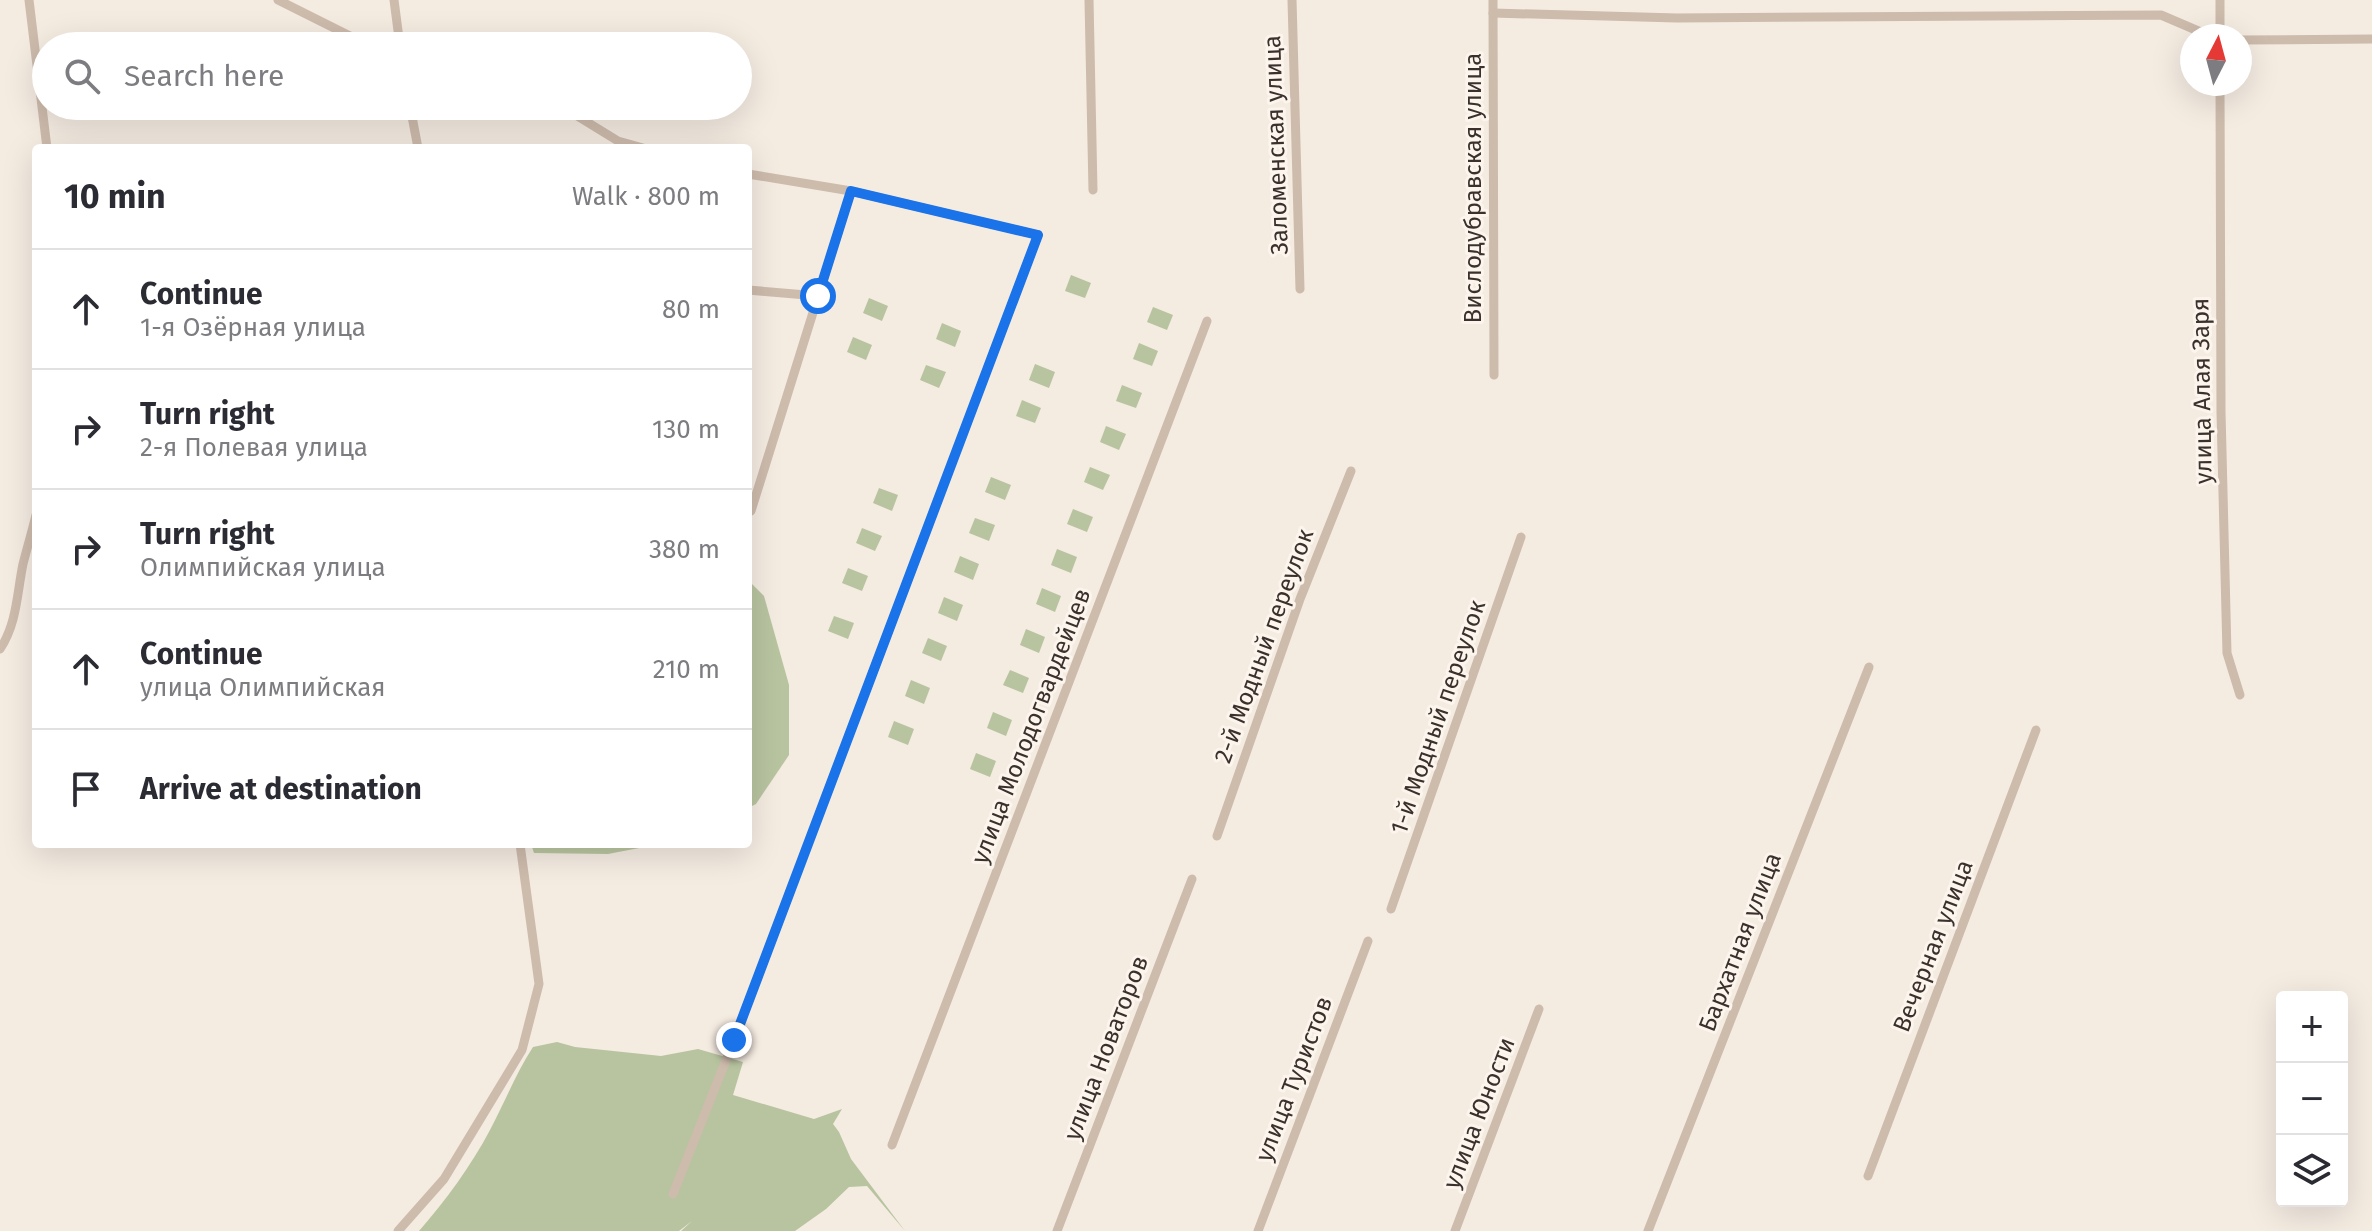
<!DOCTYPE html>
<html lang="en">
<head>
<meta charset="utf-8">
<style>
	:root { --surface:#fff; --page:#f2f2f3; --text:#2b2b33; --muted:#7c7c81; --line:#e1e1e2 }
	body { margin:0; font-family:"Fira Sans",sans-serif; background:var(--page); color:var(--text) }
	.controls { position:absolute; right:24px; bottom:24px; display:grid; overflow:hidden; border-radius:8px; box-shadow:0 8px 32px #0002 }
	.controls button { width:72px; height:72px; display:grid; place-items:center; padding:0; border:0; border-bottom:2px solid var(--line); background:var(--surface); color:var(--text); font:40px sans-serif }
	.compass { position:absolute; left:2180px; top:24px; width:72px; height:72px; border-radius:50%; background:var(--surface); box-shadow:0 8px 32px #0002; rotate:6deg }
	.stop { position:absolute; width:24px; height:24px; margin:-18px; border:6px solid #1a73e8; border-radius:50%; background:#fff }
	.stop.end { background:#1a73e8; border-color:#fff; box-shadow:0 2px 8px #0008 }
	.list { margin:0; padding:0; list-style:none }
	h2 { display:flex; justify-content:space-between; align-items:center; height:104px; margin:0; padding:0 32px; font-size:34px }
	h2 small { font-size:26px; font-weight:400; color:var(--muted) }
	.list li { display:grid; grid-template-columns:52px 1fr auto; gap:24px; align-items:center; box-sizing:border-box; height:120px; padding:0 32px; border-top:2px solid var(--line) }
	.list b { display:block; font-size:30px; white-space:nowrap }
	.list p { margin:0; font-size:26px; white-space:nowrap; color:var(--muted) }
	.list em { font-size:26px; font-style:normal; color:var(--muted) }
	.icon { flex:none; width:44px; height:44px; fill:none; stroke:currentColor; stroke-width:2; stroke-linecap:round; stroke-linejoin:round }
	.map { position:relative; flex:none; width:2372px; height:1231px; overflow:hidden }
	.search { position:absolute; background:var(--surface); box-shadow:0 8px 32px #0002; left:32px; top:32px; width:720px; height:88px; display:flex; align-items:center; gap:20px; box-sizing:border-box; padding:0 28px; border-radius:44px; color:var(--muted); font-size:30px }
	.panel { position:absolute; background:var(--surface); box-shadow:0 8px 32px #0002; left:32px; top:144px; width:720px; height:704px; border-radius:8px }
	.map>svg:first-child { display:block }
	.green { fill:#b8c4a0 }
	.lines { fill:none; stroke-linecap:round; stroke-linejoin:round }
	.street { stroke:#cdbbac; stroke-width:9 }
	.route { stroke:#1a73e8; stroke-width:10 }
	.labels { text-anchor:middle; dominant-baseline:central; stroke-width:6; stroke-linejoin:round; paint-order:stroke }
	.street-label { font-size:24px; fill:#3b302b; stroke:#fbf5ee }
</style>
</head>
<body>
<div class="map">
<svg width="2372" height="1231" viewBox="0 0 2372 1231">
	<rect width="100%" height="100%" fill="#f4ebe1"/>
	<g class="green">
		<polygon points="1071,275 1091,283 1085,298 1065,291"/>
		<polygon points="869,298 888,306 882,321 863,313"/>
		<polygon points="1153,307 1173,315 1167,330 1147,322"/>
		<polygon points="942,323 961,331 955,347 936,339"/>
		<polygon points="853,337 872,345 866,360 847,352"/>
		<polygon points="1139,343 1158,351 1152,366 1133,359"/>
		<polygon points="1035,364 1055,372 1049,388 1029,380"/>
		<polygon points="926,365 946,372 939,388 920,380"/>
		<polygon points="1122,385 1142,393 1136,408 1116,401"/>
		<polygon points="1022,400 1041,408 1035,423 1016,416"/>
		<polygon points="1106,426 1126,434 1119,450 1100,442"/>
		<polygon points="1090,467 1110,475 1103,490 1084,482"/>
		<polygon points="991,477 1011,485 1005,500 985,492"/>
		<polygon points="879,488 898,495 892,511 873,503"/>
		<polygon points="1073,509 1093,517 1087,532 1067,524"/>
		<polygon points="975,518 995,525 989,541 969,533"/>
		<polygon points="862,528 882,536 875,551 856,543"/>
		<polygon points="1057,549 1077,557 1071,573 1051,565"/>
		<polygon points="960,556 979,564 973,580 954,572"/>
		<polygon points="848,568 868,576 862,591 842,583"/>
		<polygon points="748,580 764,596 789,685 789,755 756,804 748,808"/>
		<polygon points="1042,588 1061,596 1055,612 1036,604"/>
		<polygon points="944,597 963,605 957,621 938,613"/>
		<polygon points="834,616 854,623 848,639 828,631"/>
		<polygon points="1026,629 1045,637 1039,653 1020,645"/>
		<polygon points="928,638 947,646 941,661 922,653"/>
		<polygon points="1010,670 1029,678 1023,693 1003,685"/>
		<polygon points="911,680 930,688 924,704 905,696"/>
		<polygon points="993,712 1012,720 1006,736 987,728"/>
		<polygon points="894,721 914,729 908,745 888,737"/>
		<polygon points="976,753 996,761 990,777 970,769"/>
		<polygon points="531,844 660,844 608,854 534,853"/>
		<path d="M557 1042 575 1047 661 1056 698 1049 743 1062 733 1095 814 1119 842 1109 833 1124 839 1132 851 1159 905 1231 867 1186 849 1187 826 1209 795 1231H681L692 1221 679 1231H419C446 1200 471 1166 490 1130 505 1102 516 1073 533 1047Z"/>
	</g>
	<g class="lines">
		<g class="street">
			<polyline points="29,0 47,148"/>
			<polyline points="278,0 370,46"/>
			<polyline points="394,0 400,46"/>
			<polyline points="1089,0 1093,190"/>
			<polyline points="1292,0 1300,289"/>
			<polyline points="1493,0 1494,375"/>
			<polyline points="2220,0 2220,36"/>
			<polyline points="1493,13 1677,18 2161,15 2210,36"/>
			<polyline points="2240,40 2372,39"/>
			<polyline points="2220,84 2221,412 2227,653 2240,695"/>
			<polyline points="410,106 418,148"/>
			<polyline points="561,106 618,141 643,148"/>
			<polyline points="748,290 818,296"/>
			<polyline points="751,511 851,191"/>
			<path d="M0 649C17 624 17 593 23 564 27 548 32 532 36 515"/>
			<polyline points="1217,836 1300,599 1351,471"/>
			<polyline points="1391,909 1521,537"/>
			<polyline points="892,1145 1207,321"/>
			<polyline points="1868,1176 2036,730"/>
			<polyline points="673,1194 734,1040 1038,235 851,191 748,174"/>
			<polyline points="398,1231 444,1179 522,1050 539,984 520,844"/>
			<polyline points="1057,1231 1192,879"/>
			<polyline points="1258,1231 1368,941"/>
			<polyline points="1455,1231 1539,1009"/>
			<polyline points="1648,1231 1869,667"/>
		</g>
	</g>
	<g class="lines">
		<polyline class="route" points="734,1040 1038,235 851,191 818,296"/>
	</g>
	<g class="labels">
		<g class="street-label">
			<text transform="translate(1276 145) rotate(-92)">Заломенская улица</text>
			<text transform="translate(1473 188) rotate(-90)">Вислодубравская улица</text>
			<text transform="translate(2202 391) rotate(-91)">улица Алая Заря</text>
			<text transform="translate(1264 646) rotate(-70)">2-й Модный переулок</text>
			<text transform="translate(1438 717) rotate(-71)">1-й Модный переулок</text>
			<text transform="translate(1031 726) rotate(-69)">улица Молодогвардейцев</text>
			<text transform="translate(1740 942) rotate(-69)">Бархатная улица</text>
			<text transform="translate(1933 946) rotate(-69)">Вечерная улица</text>
			<text transform="translate(1106 1048) rotate(-69)">улица Новаторов</text>
			<text transform="translate(1294 1079) rotate(-69)">улица Туристов</text>
			<text transform="translate(1479 1113) rotate(-69)">улица Юности</text>
		</g>
	</g>
</svg>
<div class="controls">
<button>+</button>
<button>−</button>
<button><svg class="icon" aria-label="layers" viewBox="0 0 24 24"><path d="M12 4l9 5-9 5-9-5zM3 14l9 5 9-5"/></svg></button>
</div>
<svg class="compass" viewBox="-18 -18 36 36"><path d="M0-13l5 13h-10z" fill="#e53935"/><path d="M0 13l5-13h-10z" fill="#7c7c81"/></svg>
<div class="stop" style="left:818px;top:296px"></div>
<div class="stop end" style="left:734px;top:1040px"></div>
<div class="search"><svg class="icon" aria-label="search" viewBox="0 0 24 24"><circle cx="10" cy="10" r="6"/><path d="M15 15l6 6"/></svg>Search here</div>
<section class="panel">
<h2>10 min<small>Walk · 800 m</small></h2>
<ul class="list">
<li><svg class="icon" aria-label="ahead" viewBox="0 0 24 24"><path d="M12 20V5M6 11l6-6 6 6"/></svg><div><b>Continue</b><p>1-я Озёрная улица</p></div><em>80 m</em></li>
<li><svg class="icon" aria-label="right" viewBox="0 0 24 24"><path d="M7 20v-9h11M14 6l5 5-5 5"/></svg><div><b>Turn right</b><p>2-я Полевая улица</p></div><em>130 m</em></li>
<li><svg class="icon" aria-label="right" viewBox="0 0 24 24"><path d="M7 20v-9h11M14 6l5 5-5 5"/></svg><div><b>Turn right</b><p>Олимпийская улица</p></div><em>380 m</em></li>
<li><svg class="icon" aria-label="ahead" viewBox="0 0 24 24"><path d="M12 20V5M6 11l6-6 6 6"/></svg><div><b>Continue</b><p>улица Олимпийская</p></div><em>210 m</em></li>
<li><svg class="icon" aria-label="arrive" viewBox="0 0 24 24"><path d="M6 21V4h12l-3 4 3 4H6"/></svg><div><b>Arrive at destination</b></div></li>
</ul>
</section>
</div>
</body>
</html>
